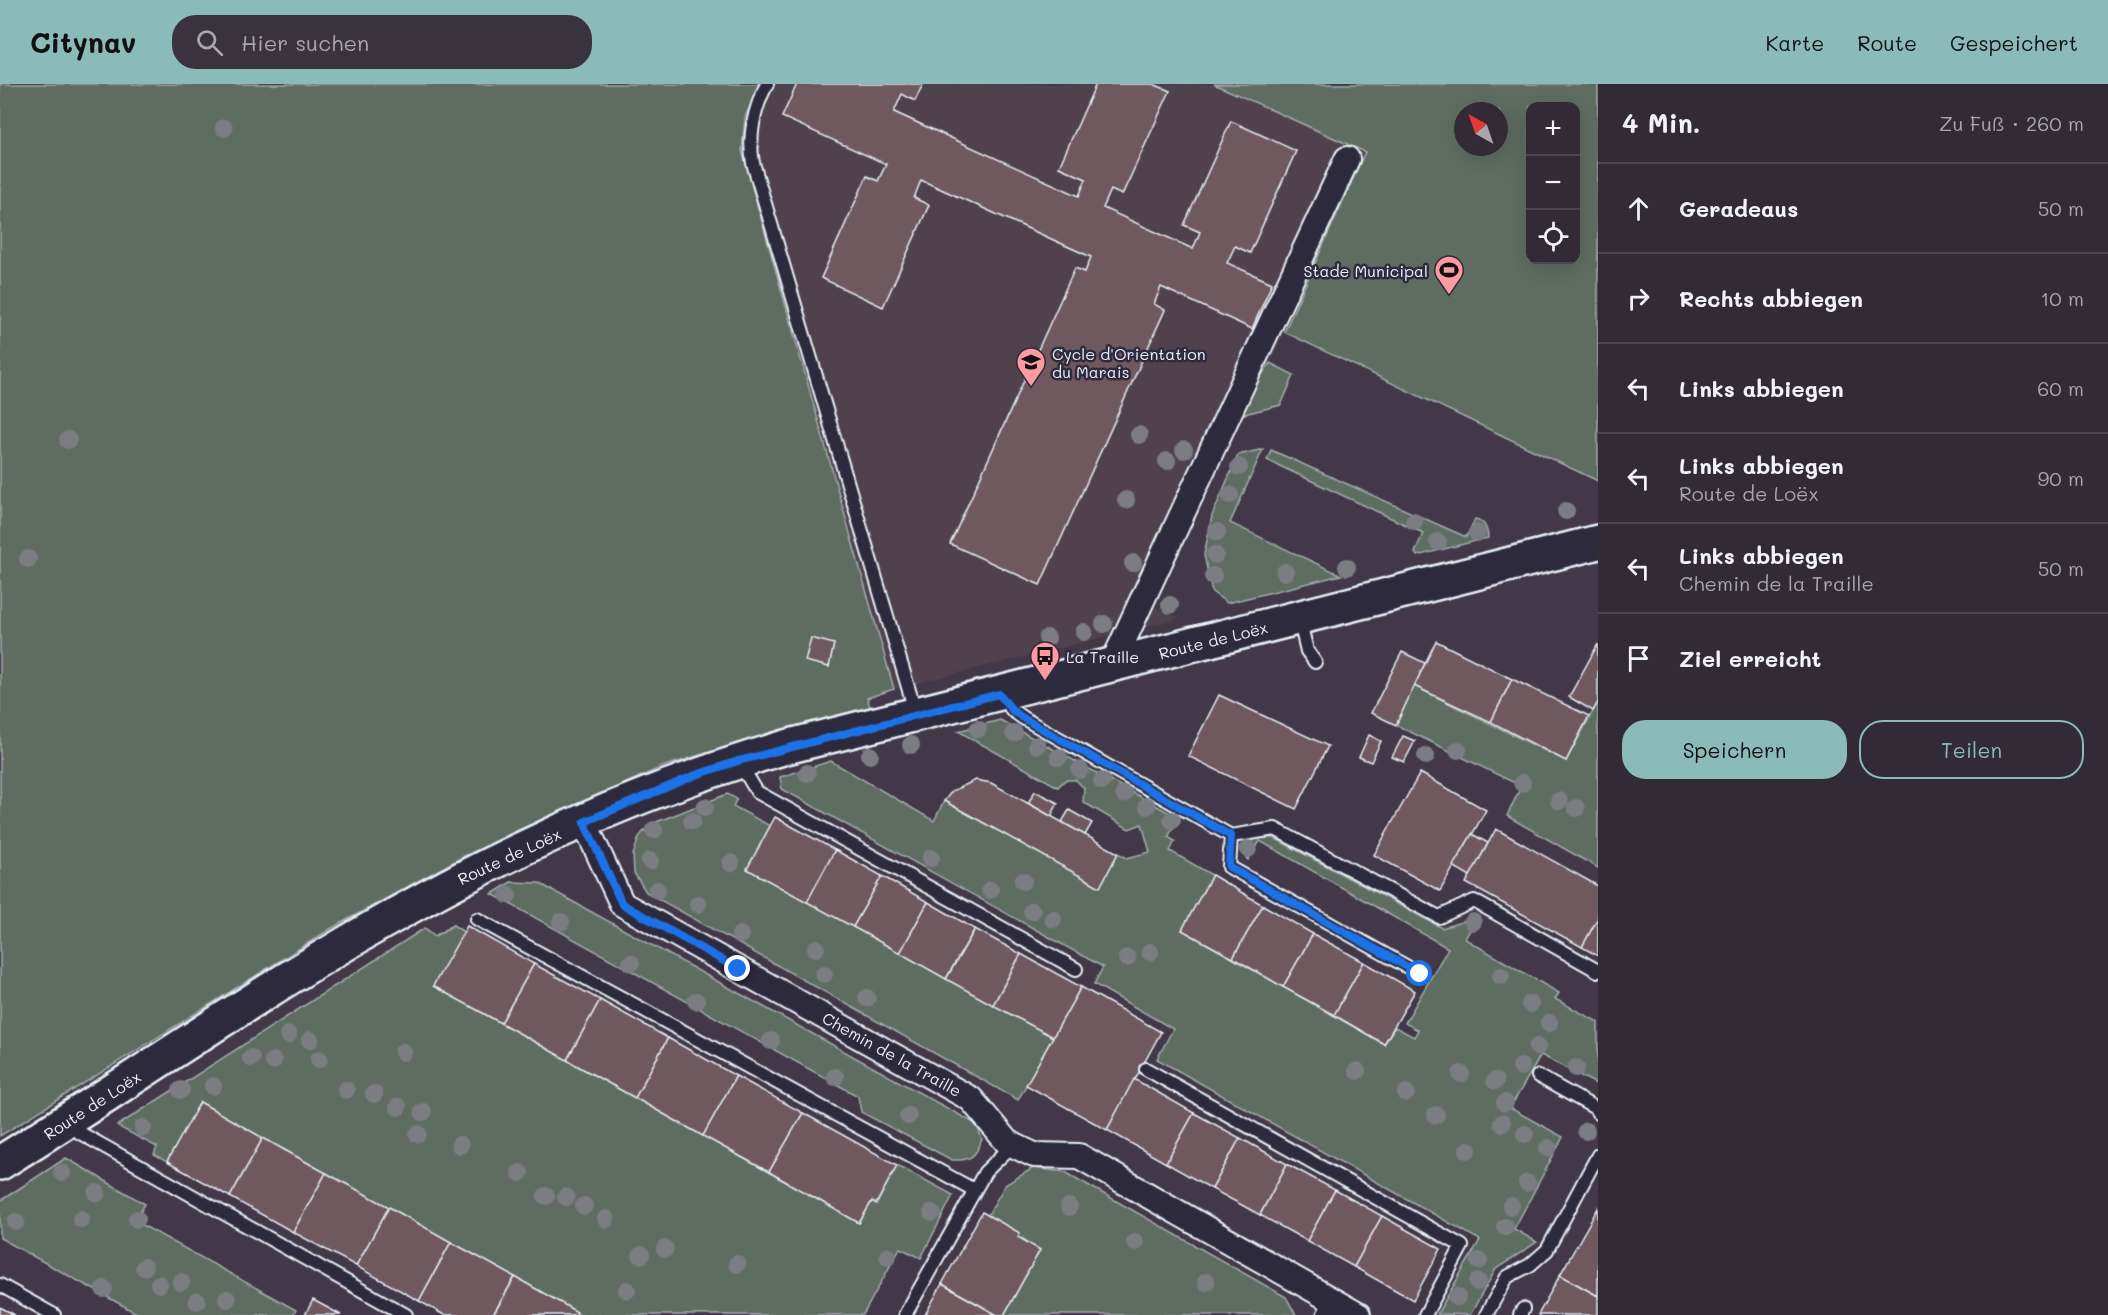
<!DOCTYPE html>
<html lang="de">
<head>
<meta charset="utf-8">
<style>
	:root { --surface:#322a35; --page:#3a323d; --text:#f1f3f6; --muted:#a8a7ad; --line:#4d4650; --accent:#8bbbb9 }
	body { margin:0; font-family:Mali,sans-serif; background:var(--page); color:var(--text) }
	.controls { position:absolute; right:18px; top:18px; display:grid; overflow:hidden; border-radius:12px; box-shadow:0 6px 24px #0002 }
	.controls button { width:54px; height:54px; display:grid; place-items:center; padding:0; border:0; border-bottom:2px solid var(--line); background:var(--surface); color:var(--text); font:30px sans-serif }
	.compass { position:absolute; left:1454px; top:18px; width:54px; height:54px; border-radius:50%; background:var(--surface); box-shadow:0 6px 24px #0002; rotate:320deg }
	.stop { position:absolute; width:18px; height:18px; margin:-14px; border:4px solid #1a73e8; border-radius:50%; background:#fff }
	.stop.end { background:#1a73e8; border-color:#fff; box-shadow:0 2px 6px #0008 }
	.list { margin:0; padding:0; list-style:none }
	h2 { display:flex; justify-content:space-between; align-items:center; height:78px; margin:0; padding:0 24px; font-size:26px }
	h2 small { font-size:20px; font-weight:400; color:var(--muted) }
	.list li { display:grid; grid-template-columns:39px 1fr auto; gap:18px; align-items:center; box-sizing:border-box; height:90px; padding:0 24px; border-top:2px solid var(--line) }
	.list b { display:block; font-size:22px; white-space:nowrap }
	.list p { margin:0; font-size:20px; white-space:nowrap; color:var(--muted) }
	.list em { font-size:20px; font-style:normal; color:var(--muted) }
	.actions { display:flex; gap:12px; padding:18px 24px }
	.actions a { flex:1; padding:14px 0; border:2px solid var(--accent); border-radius:24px; text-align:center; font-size:21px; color:var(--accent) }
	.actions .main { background:var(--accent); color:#111 }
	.icon { flex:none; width:33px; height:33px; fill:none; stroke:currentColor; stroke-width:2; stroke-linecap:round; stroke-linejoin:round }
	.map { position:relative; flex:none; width:1598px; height:1231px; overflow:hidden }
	header { display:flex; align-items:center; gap:36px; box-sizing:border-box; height:84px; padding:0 30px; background:var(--accent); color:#111 }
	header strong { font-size:28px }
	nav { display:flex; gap:33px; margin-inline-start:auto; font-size:21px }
	.search { width:420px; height:54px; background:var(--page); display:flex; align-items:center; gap:15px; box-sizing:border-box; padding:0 21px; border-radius:24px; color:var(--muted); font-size:22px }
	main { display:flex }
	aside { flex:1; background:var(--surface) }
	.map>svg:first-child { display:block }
	.built { fill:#50424e }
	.green { fill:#5e6c62; stroke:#a3aead; stroke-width:1.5; fill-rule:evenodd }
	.building { fill:#6f585f; stroke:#e8f1f8; stroke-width:1.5 }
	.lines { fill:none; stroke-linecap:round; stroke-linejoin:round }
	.lane-casing { stroke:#e8f1f8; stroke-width:16 }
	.street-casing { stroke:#e8f1f8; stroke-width:28 }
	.secondary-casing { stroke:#e8f1f8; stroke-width:38 }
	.lane { stroke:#2f2a3d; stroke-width:12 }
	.street { stroke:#2f2a3d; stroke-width:24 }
	.secondary { stroke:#2f2a3d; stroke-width:33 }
	.tree { fill:#7b7d83 }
	.route { stroke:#1a73e8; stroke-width:8 }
	.labels { text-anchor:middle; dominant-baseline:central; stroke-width:5; stroke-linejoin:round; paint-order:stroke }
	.poi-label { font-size:16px; fill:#e8f1f8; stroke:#2f2a3d; text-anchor:start }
	.street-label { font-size:16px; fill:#e8f1f8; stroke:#2f2a3d }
</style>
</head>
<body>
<header>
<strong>Citynav</strong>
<div class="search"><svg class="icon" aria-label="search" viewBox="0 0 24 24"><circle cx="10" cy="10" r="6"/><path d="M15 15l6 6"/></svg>Hier suchen</div>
<nav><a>Karte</a><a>Route</a><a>Gespeichert</a></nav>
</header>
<main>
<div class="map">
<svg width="1598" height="1231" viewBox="0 0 1598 1231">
	<rect width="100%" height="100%" fill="#423847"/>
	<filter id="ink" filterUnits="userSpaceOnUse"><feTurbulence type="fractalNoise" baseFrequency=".0167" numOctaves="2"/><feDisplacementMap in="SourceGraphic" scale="12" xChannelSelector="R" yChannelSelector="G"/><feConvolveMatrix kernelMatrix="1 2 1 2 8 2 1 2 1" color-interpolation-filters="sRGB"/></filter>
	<g filter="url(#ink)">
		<polygon class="built" points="761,0 1214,0 1365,68 1270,279 1239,326 1149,521 1181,534 894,605 742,67 745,33"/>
		<g class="green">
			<polygon points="0,0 761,0 745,33 742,67 894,605 867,614 871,625 753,654 662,683 464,772 332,844 0,1052"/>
			<path d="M1214 0H1598V397L1284 248 1365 68ZM1530 22H1576V176H1530ZM1463 27H1499V63H1463Z"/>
			<polygon points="1270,279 1294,291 1281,321 1240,331 1239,326"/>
			<polygon points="1263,365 1230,439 1341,491 1227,519 1212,508 1204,471 1212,432 1238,371"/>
			<path d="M1271 366 1466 453 1475 435C1484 436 1488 446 1488 454L1417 472 1415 469 1423 449 1267 376Z"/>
			<polygon points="1414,602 1566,677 1598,618 1598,784 1507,732 1521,702 1396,641"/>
			<polygon points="1000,636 1179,734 1168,753 1175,757 1170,767 1212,791 1182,846 1384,960 1395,943 1414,953 1418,946 1405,939 1448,864 1260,757 1248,776 1240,768 1241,761 1255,754 1274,754 1442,844 1477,833 1465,855 1559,909 1555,915 1598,938 1598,1001 1541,971 1510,1024 1563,1053 1514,1145 1537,1158 1496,1185 1470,1231 1437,1230 1480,1156 1157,975 1173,945 1094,900 1103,883 782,705 780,693 831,677 934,737 944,717 1100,802 1118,769 1127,774 1150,768 1142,740 1129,745 1083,718 1084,704 1076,696 1065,696 1058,703 958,647"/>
			<polygon points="727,710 737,715 733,722 770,742 748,785 1053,953 1018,1016 646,808 634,789 633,771 639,753 649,741"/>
			<path d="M511 798 539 799 976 1040 982 1055C976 1073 970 1077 952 1076L861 1028 858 1012 492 810Z"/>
			<polygon points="453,841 464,848 434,902 859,1139 872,1117 877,1120 897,1081 953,1111 921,1174 900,1164 863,1231 576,1231 577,1228 200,1019 167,1078 154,1071 157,1063 117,1042 425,844 435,852"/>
			<polygon points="66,1074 145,1120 135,1137 296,1226 293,1231 140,1231 0,1154 0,1117"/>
			<polygon points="1033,1084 1065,1088 1286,1213 1296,1231 1004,1231 1040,1166 988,1131 1005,1101"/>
		</g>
		<g class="building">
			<polygon points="797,0 923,0 915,17 902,10 894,28 1079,112 1086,95 1059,83 1096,0 1153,0 1170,7 1122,111 1111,106 1103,124 1193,165 1200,148 1184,141 1231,37 1296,67 1250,169 1235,162 1227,179 1272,199 1252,245 1161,203 1154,220 1165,226 1040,501 950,460 1075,184 1085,188 1091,173 921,96 914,114 929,121 883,223 821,194 867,92 878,97 886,80 782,33"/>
			<polygon points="811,554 834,560 829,583 805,577"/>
			<polygon points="1436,557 1512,595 1491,638 1414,602"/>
			<polygon points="1598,560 1598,618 1593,627 1569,613"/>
			<polygon points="1402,568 1425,579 1396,641 1371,629"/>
			<polygon points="1512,595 1589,632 1566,677 1491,638"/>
			<polygon points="1219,611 1328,662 1296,725 1188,672"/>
			<polygon points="1369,651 1381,657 1371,678 1359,673"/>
			<polygon points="1403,652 1415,657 1404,678 1392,673"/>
			<polygon points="1420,689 1486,726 1440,807 1374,771"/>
			<polygon points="976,696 991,699 1118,769 1100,803 944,717 952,707"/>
			<polygon points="1035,707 1058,719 1051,732 1028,719"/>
			<polygon points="1069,726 1092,739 1085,751 1062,738"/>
			<polygon points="775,733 835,766 807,818 747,785"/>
			<polygon points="1496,745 1598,802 1598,834 1582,863 1466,799"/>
			<polygon points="1472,750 1488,759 1470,792 1453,782"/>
			<polygon points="835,766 882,792 853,843 807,818"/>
			<polygon points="1212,791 1263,821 1233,874 1182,846"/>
			<polygon points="882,792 928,818 900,869 853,843"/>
			<polygon points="928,818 975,845 946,895 900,869"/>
			<polygon points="1263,821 1313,850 1283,903 1233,874"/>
			<polygon points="1598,834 1598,872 1582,863"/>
			<polygon points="467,842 534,880 501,939 433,902"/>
			<polygon points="975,845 1021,870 993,921 946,895"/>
			<polygon points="1313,850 1364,878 1334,931 1283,903"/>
			<polygon points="1021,870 1081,903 1053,953 993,921"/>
			<polygon points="1364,878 1415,907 1384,960 1334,931"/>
			<polygon points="534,880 600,916 567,976 501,939"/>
			<polygon points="1081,903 1161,948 1107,1046 1026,1001"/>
			<polygon points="600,916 668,954 635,1014 567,976"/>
			<polygon points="668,954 736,992 703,1052 635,1014"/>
			<polygon points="736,992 803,1029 769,1088 703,1052"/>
			<polygon points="1134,995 1194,1029 1166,1079 1107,1046"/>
			<polygon points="200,1018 263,1054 230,1113 167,1078"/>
			<polygon points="803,1029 897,1081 876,1120 872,1117 859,1139 769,1088"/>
			<polygon points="1194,1029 1240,1054 1212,1105 1166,1079"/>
			<polygon points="263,1054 326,1089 293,1148 230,1113"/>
			<polygon points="1240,1054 1287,1080 1260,1131 1212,1105"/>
			<polygon points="1287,1080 1335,1106 1307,1157 1260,1131"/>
			<polygon points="326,1089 389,1123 356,1182 293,1148"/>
			<polygon points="1335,1106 1382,1132 1354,1183 1307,1157"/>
			<polygon points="389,1123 451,1158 419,1217 356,1182"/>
			<polygon points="1598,1124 1598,1212 1560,1191"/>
			<polygon points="982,1128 1020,1149 1018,1153 1040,1166 1004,1231 997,1231 942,1200"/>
			<polygon points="1382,1132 1441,1165 1413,1216 1354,1183"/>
			<polygon points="451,1158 515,1193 493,1231 444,1231 419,1217"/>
			<polygon points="1560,1191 1598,1212 1598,1231 1538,1231"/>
			<polygon points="515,1193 577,1228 576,1231 493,1231"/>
			<polygon points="942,1200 997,1231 925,1231"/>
			<polygon points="313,1216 341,1231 305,1231"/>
			<polygon points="0,1223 15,1231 0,1231"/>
		</g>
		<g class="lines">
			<g class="lane-casing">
				<g id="lane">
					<path d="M767 0C754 24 748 53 753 79L916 630"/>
					<polyline points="1299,534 1307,567 1315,578"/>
					<polyline points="1000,611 1013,627 1023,634 1231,752 1275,745 1439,833 1474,817 1598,887"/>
					<polyline points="739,678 757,708 1076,885"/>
					<polyline points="1231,752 1229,783 1420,890"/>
					<polyline points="477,835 974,1106"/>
					<polyline points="1146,985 1462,1162 1425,1231"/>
					<polyline points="1538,992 1595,1024 1598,1029"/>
					<polyline points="64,1040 406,1231"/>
					<polyline points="0,1201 54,1231"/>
					<polyline points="905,1231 985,1088 1013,1061"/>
					<polyline points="1323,1231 1331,1217"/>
					<polyline points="1486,1231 1507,1193 1530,1181 1547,1166 1598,1071"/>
					<polyline points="1520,1231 1523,1225"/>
				</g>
			</g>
			<g class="street-casing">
				<g id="street">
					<polyline points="1112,581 1347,75"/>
					<polyline points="584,738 622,820 971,1015 1007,1058 1034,1071 1079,1072 1358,1231"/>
				</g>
			</g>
			<g class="secondary-casing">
				<path id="secondary" d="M0 1079C131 997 260 907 395 831 518 761 650 703 786 663L1598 458"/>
			</g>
			<use href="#lane" class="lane"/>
			<use href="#street" class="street"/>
			<use href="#secondary" class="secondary"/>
		</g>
		<g class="tree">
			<circle cx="224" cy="44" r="9"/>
			<circle cx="1139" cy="351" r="9"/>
			<circle cx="68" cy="356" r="9"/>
			<circle cx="1184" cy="366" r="9"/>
			<circle cx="1167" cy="377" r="9"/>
			<circle cx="1239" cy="383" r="9"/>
			<circle cx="1230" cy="411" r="9"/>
			<circle cx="1126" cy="416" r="9"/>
			<circle cx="1566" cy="427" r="9"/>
			<circle cx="1414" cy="437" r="9"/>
			<circle cx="1217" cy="448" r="9"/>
			<circle cx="1477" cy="449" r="9"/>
			<circle cx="1438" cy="458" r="9"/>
			<circle cx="1215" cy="471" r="9"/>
			<circle cx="28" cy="475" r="9"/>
			<circle cx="1133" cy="479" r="9"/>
			<circle cx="1347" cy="483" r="9"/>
			<circle cx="1285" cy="488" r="9"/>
			<circle cx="1213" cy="492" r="9"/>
			<circle cx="1170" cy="521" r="9"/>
			<circle cx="1104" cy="540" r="9"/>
			<circle cx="1084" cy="548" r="9"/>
			<circle cx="1047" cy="554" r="9"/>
			<circle cx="978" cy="645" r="9"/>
			<circle cx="1014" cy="649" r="9"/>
			<circle cx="911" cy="661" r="9"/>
			<circle cx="1037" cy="661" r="9"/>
			<circle cx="1458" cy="666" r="9"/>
			<circle cx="870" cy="671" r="9"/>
			<circle cx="1426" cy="672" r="9"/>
			<circle cx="1059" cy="673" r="9"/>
			<circle cx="1080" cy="686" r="9"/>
			<circle cx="807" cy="689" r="9"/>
			<circle cx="1102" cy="697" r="9"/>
			<circle cx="1522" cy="699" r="9"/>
			<circle cx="1124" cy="710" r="9"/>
			<circle cx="1559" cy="717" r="9"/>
			<circle cx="1147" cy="722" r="9"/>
			<circle cx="705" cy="723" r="9"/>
			<circle cx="1576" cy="724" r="9"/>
			<circle cx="1172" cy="736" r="9"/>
			<circle cx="692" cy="737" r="9"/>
			<circle cx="654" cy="746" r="9"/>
			<circle cx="1248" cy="765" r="9"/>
			<circle cx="931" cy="774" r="9"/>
			<circle cx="650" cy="777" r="9"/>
			<circle cx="731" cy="779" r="9"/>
			<circle cx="1023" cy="797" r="9"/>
			<circle cx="657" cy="806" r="9"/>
			<circle cx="990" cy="806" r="9"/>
			<circle cx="508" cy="811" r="9"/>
			<circle cx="698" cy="820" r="9"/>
			<circle cx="1032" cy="827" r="9"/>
			<circle cx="1053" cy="835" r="9"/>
			<circle cx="561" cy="838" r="9"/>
			<circle cx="1473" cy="838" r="9"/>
			<circle cx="740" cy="851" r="9"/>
			<circle cx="816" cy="864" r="9"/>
			<circle cx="1150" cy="868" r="9"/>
			<circle cx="1127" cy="874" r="9"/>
			<circle cx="631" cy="879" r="9"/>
			<circle cx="824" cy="890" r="9"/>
			<circle cx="1501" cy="892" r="9"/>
			<circle cx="867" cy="914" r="9"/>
			<circle cx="696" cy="917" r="9"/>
			<circle cx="1530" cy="920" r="9"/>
			<circle cx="1549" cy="939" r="9"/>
			<circle cx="288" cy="951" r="9"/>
			<circle cx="310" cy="956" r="9"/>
			<circle cx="771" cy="957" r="9"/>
			<circle cx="1537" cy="963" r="9"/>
			<circle cx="403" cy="968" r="9"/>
			<circle cx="251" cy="974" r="9"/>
			<circle cx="319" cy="975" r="9"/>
			<circle cx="273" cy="977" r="9"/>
			<circle cx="1521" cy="983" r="9"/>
			<circle cx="1576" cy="984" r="9"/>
			<circle cx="1357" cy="987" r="9"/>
			<circle cx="1461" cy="990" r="9"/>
			<circle cx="835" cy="993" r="9"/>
			<circle cx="1495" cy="997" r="9"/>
			<circle cx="213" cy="1002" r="9"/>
			<circle cx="181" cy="1006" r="9"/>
			<circle cx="346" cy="1006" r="9"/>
			<circle cx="1406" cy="1009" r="9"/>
			<circle cx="374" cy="1010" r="9"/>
			<circle cx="1505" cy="1019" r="9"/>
			<circle cx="398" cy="1023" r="9"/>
			<circle cx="423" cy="1028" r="9"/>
			<circle cx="1436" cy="1031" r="9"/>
			<circle cx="908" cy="1032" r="9"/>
			<circle cx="1502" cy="1039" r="9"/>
			<circle cx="143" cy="1044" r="9"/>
			<circle cx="1586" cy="1047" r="9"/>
			<circle cx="418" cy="1050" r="9"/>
			<circle cx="1525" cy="1050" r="9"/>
			<circle cx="460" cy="1061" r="9"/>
			<circle cx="1548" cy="1064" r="9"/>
			<circle cx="1468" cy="1066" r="9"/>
			<circle cx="62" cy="1089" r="9"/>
			<circle cx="520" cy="1089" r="9"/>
			<circle cx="1527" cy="1099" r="9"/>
			<circle cx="97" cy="1109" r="9"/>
			<circle cx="546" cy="1112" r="9"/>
			<circle cx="566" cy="1113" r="9"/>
			<circle cx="584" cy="1122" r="9"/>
			<circle cx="1511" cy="1122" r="9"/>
			<circle cx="1069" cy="1123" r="9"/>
			<circle cx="932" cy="1129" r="9"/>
			<circle cx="81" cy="1135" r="9"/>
			<circle cx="137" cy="1135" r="9"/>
			<circle cx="606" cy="1135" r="9"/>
			<circle cx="16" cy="1138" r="9"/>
			<circle cx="1505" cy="1143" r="9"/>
			<circle cx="1135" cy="1158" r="9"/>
			<circle cx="665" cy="1165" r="9"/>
			<circle cx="641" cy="1171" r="9"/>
			<circle cx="888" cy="1172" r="9"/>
			<circle cx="1479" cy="1177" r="9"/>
			<circle cx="737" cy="1180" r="9"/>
			<circle cx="144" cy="1183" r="9"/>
			<circle cx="181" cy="1198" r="9"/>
			<circle cx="1206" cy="1198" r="9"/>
			<circle cx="1478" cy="1198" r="9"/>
			<circle cx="159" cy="1200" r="9"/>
			<circle cx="104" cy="1205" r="9"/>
			<circle cx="627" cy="1206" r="9"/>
			<circle cx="1457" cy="1213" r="9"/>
			<circle cx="227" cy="1215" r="9"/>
			<circle cx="197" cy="1217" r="9"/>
		</g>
	</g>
	<g class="lines" filter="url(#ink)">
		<polyline class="route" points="738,885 622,820 584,738 696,691 738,677 999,610 1013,627 1023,634 1231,752 1229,783 1420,890"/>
	</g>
	<defs>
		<g id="stadium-pin" transform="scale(1.5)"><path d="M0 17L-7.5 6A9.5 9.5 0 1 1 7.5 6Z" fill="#ff9aa2" stroke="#2f2a3d"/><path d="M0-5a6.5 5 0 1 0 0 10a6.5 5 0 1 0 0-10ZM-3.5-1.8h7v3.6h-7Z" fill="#111"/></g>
		<g id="school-pin" transform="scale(1.5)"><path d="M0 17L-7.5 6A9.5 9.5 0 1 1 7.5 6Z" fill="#ff9aa2" stroke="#2f2a3d"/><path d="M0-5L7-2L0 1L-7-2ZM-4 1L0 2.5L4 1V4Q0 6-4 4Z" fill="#111"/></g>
		<g id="bus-pin" transform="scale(1.5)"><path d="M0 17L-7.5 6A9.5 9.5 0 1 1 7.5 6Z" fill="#ff9aa2" stroke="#2f2a3d"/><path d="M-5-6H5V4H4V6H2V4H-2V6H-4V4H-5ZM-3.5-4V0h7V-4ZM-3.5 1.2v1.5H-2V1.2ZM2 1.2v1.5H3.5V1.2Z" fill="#111"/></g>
	</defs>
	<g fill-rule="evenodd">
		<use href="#stadium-pin" x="1449" y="186"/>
		<use href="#school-pin" x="1031" y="278"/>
		<use href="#bus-pin" x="1045" y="572"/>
	</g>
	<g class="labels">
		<g class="poi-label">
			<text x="1428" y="186" text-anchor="end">Stade Municipal</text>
			<text x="1052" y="269">Cycle d'Orientation<tspan x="1052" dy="18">du Marais</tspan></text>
			<text x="1066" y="572">La Traille</text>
		</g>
		<g class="street-label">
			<text transform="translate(1213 556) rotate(-14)">Route de Loëx</text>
			<text transform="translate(509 772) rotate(-25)">Route de Loëx</text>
			<text transform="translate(892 970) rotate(29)">Chemin de la Traille</text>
			<text transform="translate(92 1021) rotate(-33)">Route de Loëx</text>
		</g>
	</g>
</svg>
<div class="controls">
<button>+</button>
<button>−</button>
<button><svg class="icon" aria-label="locate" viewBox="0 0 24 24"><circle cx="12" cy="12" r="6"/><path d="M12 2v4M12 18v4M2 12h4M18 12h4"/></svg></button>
</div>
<svg class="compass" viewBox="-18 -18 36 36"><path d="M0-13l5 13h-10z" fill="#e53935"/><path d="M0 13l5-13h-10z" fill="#a8a7ad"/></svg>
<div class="stop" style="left:1420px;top:890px"></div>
<div class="stop end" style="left:738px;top:885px"></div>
</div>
<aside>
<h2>4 Min.<small>Zu Fuß · 260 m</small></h2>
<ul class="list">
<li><svg class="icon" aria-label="ahead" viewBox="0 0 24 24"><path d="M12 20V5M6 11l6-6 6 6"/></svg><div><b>Geradeaus</b></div><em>50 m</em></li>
<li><svg class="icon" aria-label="right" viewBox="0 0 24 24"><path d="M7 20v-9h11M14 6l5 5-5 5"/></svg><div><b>Rechts abbiegen</b></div><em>10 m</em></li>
<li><svg class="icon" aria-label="left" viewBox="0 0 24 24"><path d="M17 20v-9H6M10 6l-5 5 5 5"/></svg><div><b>Links abbiegen</b></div><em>60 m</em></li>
<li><svg class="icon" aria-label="left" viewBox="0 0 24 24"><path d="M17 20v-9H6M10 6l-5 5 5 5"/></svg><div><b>Links abbiegen</b><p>Route de Loëx</p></div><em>90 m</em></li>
<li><svg class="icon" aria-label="left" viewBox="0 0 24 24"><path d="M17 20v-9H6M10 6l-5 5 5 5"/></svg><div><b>Links abbiegen</b><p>Chemin de la Traille</p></div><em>50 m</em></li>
<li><svg class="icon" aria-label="arrive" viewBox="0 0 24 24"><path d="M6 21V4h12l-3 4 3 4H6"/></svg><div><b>Ziel erreicht</b></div></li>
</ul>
<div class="actions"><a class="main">Speichern</a><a>Teilen</a></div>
</aside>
</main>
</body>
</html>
